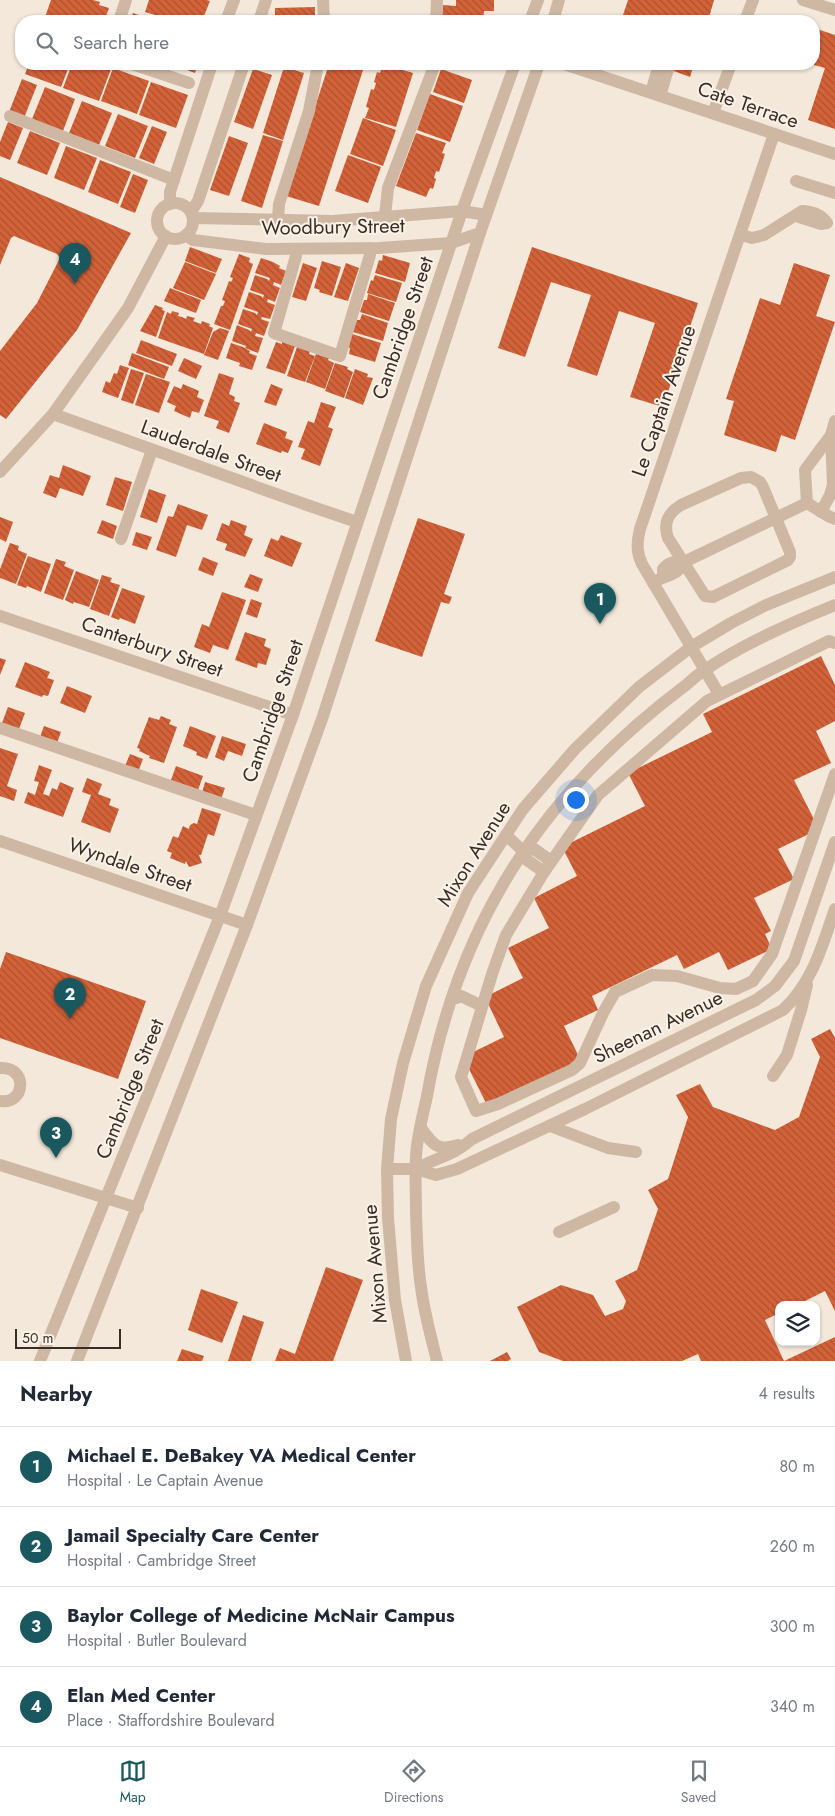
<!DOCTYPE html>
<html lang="en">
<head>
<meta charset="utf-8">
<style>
	:root { --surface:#fff; --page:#f6f6f7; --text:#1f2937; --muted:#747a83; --line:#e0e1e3; --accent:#18585e }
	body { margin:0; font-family:Jost,sans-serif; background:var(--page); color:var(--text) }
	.controls { position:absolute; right:15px; bottom:15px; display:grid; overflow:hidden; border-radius:10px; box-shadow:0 1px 4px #0004 }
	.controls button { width:45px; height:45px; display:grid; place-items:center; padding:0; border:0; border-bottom:1px solid var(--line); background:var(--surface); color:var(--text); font:25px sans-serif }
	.scale { position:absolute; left:15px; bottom:12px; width:106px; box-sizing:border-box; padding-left:5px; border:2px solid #382d27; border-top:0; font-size:14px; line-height:18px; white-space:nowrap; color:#382d27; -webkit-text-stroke:4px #fbf2e7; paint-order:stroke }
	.you { position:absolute; left:575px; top:799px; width:18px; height:18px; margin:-12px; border:4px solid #fff; border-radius:50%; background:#1a73e8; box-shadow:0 0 0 8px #1a73e833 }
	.badge { display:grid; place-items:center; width:32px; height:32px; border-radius:50%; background:var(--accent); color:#fff; font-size:16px; font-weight:700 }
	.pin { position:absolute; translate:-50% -41px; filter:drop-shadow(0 1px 2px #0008) }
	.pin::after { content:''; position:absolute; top:26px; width:18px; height:15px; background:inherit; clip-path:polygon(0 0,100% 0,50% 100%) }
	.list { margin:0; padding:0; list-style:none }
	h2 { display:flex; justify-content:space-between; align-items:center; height:65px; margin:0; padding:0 20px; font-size:21px }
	h2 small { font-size:16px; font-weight:400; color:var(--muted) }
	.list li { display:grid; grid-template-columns:32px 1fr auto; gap:15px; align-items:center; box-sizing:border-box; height:80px; padding:0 20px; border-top:1px solid var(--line) }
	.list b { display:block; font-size:19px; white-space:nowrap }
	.list p { margin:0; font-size:16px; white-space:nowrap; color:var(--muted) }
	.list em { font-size:16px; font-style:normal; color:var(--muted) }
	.icon { flex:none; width:28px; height:28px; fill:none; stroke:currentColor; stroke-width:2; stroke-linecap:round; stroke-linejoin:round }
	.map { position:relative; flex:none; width:835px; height:1361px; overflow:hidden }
	.search { position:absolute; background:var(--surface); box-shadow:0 1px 4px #0004; left:15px; right:15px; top:15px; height:55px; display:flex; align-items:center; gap:12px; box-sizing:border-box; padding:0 18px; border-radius:20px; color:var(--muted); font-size:19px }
	.sheet { height:385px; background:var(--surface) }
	nav { display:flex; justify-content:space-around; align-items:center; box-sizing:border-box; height:70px; border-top:1px solid var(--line); background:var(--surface); font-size:14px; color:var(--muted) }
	nav a { display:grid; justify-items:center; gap:2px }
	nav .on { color:var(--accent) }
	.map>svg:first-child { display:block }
	.building { fill:url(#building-back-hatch) }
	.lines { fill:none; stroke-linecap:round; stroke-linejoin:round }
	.minor { stroke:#ceb8a4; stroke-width:12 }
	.labels { text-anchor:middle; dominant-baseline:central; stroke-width:4; stroke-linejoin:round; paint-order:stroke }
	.street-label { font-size:20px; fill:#382d27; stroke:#fbf2e7 }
</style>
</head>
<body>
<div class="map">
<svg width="835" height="1361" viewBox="0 0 835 1361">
	<defs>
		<pattern id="building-back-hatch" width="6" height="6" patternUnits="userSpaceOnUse" patternTransform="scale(1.25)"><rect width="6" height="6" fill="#d36239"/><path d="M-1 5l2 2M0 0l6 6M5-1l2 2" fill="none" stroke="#ac5130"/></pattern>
	</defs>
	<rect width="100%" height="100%" fill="#f4e8da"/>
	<g class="building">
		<polygon points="51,0 93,0 100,2 99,5 109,8 104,21 49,21 44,20"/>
		<polygon points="149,0 207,0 210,1 202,21 164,21 154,18 155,15 145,12"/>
		<polygon points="456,0 494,0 494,11 484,11 483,21 442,21 443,5 456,6"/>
		<polygon points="628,0 714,0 708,21 621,21"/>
		<polygon points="315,7 315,21 275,21 275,8"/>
		<polygon points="133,13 155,21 130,21"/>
		<rect x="331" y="15" width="42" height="6"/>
		<polygon points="390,16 429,18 429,21 389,21"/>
		<polygon points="814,28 835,35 835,129 808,120 825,68 814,65"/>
		<polygon points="29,64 70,64 61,87 25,74"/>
		<polygon points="72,64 98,64 111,69 99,101 63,88"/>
		<polygon points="171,64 198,64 195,73"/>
		<polygon points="329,64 355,64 364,67 319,206 286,196"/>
		<polygon points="383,64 413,73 396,127 365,118 369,108 366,107 371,89 374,90 376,83 374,82 377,72 380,73"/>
		<polygon points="655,64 694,64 690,77"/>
		<polygon points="284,67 304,73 283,140 263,133"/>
		<polygon points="113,68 149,81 137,114 101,101"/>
		<polygon points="253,69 272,75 253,129 234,122"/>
		<polygon points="441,69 472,80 464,103 433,92"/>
		<polygon points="22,79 37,85 24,118 9,112"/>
		<polygon points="151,82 188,95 176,128 139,115"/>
		<polygon points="45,87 75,99 63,131 32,119"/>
		<polygon points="430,94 463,106 450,142 417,130"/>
		<polygon points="82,101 112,113 99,145 69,133"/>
		<polygon points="118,114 148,126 135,158 105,146"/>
		<polygon points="363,118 396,130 383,166 350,154"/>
		<polygon points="8,122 23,128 10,160 0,156 0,142"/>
		<polygon points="152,126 167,132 154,164 139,158"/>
		<polygon points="30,131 60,143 47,175 17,163"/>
		<polygon points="416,133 446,143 442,153 445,154 439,172 436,171 434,178 436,179 433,189 430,188 426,197 396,186"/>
		<polygon points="263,135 283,141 262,208 241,201"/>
		<polygon points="229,136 248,143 229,196 210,190"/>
		<polygon points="66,146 97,158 84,190 54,178"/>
		<polygon points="348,155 381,167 368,203 335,191"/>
		<polygon points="100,160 131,172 118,204 88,192"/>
		<polygon points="133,174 148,180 135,213 120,207"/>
		<polygon points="0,177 131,233 77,330 6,419 0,415 0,351 37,303 60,258 57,254 14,236 11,238 0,265"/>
		<polygon points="190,247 222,259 216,273 185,261"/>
		<polygon points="532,247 698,303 663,407 630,397 655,323 619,311 597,376 567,366 591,295 551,282 525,357 498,348"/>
		<polygon points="239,254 250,258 249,262 253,264 230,330 214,324 221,306 223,306 225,301 222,300 229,281 231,282 233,278 230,277"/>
		<polygon points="383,255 410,263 405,282 375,273 379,260 382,261"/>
		<polygon points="261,258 273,262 280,266 279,268 286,271 281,285 274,282 273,285 280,288 275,302 268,299 267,302 275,305 270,319 262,317 261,319 269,322 264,336 256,333 255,336 263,338 258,353 245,348 246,346 232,341 237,325 249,330 251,332 252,329 238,324 243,309 255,313 257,315 258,312 244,307 249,292 261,296 263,298 264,295 250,290 255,275 267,279 269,281 270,278 255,273"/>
		<polygon points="322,261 341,267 332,296 319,292 320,290 314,288"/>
		<polygon points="185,262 216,274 204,300 173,288"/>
		<polygon points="303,263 317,268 306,301 292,297"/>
		<polygon points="346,263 359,268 348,301 334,297"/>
		<polygon points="794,263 830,275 816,316 835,322 795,440 781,435 776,452 724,435 734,401 726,399 760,298 780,305"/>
		<polygon points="375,275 402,283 396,302 367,293 371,280 373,281"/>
		<polygon points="170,288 201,300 196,313 164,301"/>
		<polygon points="368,294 395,303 389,321 360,312 364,300 367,300"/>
		<polygon points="155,305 163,308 162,310 165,311 156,337 140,331"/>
		<polygon points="172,311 179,313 178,316 182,317 186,319 187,316 195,318 193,321 201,324 202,321 210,324 209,326 213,328 204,354 158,338 167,312 171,314"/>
		<polygon points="362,314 388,323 383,341 353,332 357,320 360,320"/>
		<polygon points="220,328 229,331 218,360 204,355 213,332"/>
		<polygon points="352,334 381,343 375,362 349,354 350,348 348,347"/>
		<polygon points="141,340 177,354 172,366 136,353"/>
		<polygon points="282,341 295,346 285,374 266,368 276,342 282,344"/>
		<polygon points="231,343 243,347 250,351 249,353 257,356 252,370 239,366 240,363 226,358"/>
		<polygon points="297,347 310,351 309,354 315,356 305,382 287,376"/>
		<polygon points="132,353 169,367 164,379 128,365"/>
		<polygon points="316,354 329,358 328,360 334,363 325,389 306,382"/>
		<polygon points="184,358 202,366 196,379 178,371"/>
		<polygon points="335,363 348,367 347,369 353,372 344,398 325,391"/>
		<polygon points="120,365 129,368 118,398 102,392 106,381 110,383 114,373 117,374"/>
		<polygon points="131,369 144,373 133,404 121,400"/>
		<polygon points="355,369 368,374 367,377 373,378 363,405 345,398"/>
		<polygon points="219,373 234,378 229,394 235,397 234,401 240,403 229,433 216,428 219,421 204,416"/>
		<polygon points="146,374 170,382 159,413 135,405"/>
		<polygon points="183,384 199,391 197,397 204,400 199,413 192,411 190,418 174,411 176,406 167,402 174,386 181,389"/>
		<polygon points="271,384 283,389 276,406 264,402"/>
		<polygon points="321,402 336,407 328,427 333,429 320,466 301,459 305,449 298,447 308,421 314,423"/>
		<polygon points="264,423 287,432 285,438 293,441 288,453 282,451 281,453 256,444"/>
		<polygon points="63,465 91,476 83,496 60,488 56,498 43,493 50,475 59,478"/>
		<polygon points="115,477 132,482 123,511 106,505"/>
		<polygon points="149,489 166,495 157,523 140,517"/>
		<polygon points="178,504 208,515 202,530 187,525 176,557 156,550 168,516 173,517"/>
		<polygon points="0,517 13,522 6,542 0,539"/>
		<polygon points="418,518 465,534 444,594 452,597 449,604 441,602 422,657 375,641"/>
		<polygon points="102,520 117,526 113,539 97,533"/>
		<polygon points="231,520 247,526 244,535 253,539 245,557 225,550 227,544 216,540 222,523 229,526"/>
		<polygon points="136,532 152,537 147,550 132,545"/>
		<polygon points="281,535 302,543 292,567 264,556 271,538 278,541"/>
		<polygon points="10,543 19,546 18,550 27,554 16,584 0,578 0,569"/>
		<polygon points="28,556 51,564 41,592 27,586 26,588 17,585"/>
		<polygon points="203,557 218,563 213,576 198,570"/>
		<polygon points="56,559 66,562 64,566 74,570 63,600 44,593"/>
		<polygon points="76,571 99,580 89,607 74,602 73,604 65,600"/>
		<polygon points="250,574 263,579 258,592 244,587"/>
		<polygon points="102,575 112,578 110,582 120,585 109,616 90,609"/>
		<polygon points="122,588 145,596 135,624 120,618 119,620 111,617"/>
		<polygon points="222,592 246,600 228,650 213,645 210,653 194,647 202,624 209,627"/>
		<polygon points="251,599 262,603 257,618 246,614"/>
		<polygon points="245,632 266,639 264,646 271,649 266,665 258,663 257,668 235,660"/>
		<polygon points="821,656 835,685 835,721 816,731 831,763 794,780 819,829 778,849 794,879 754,898 771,931 765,934 772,949 728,970 719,952 684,969 677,955 592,996 598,1010 564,1026 581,1061 488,1107 463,1057 504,1037 485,997 523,978 508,948 549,928 534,898 577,876 562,847 645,806 628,773 712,732 703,714"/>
		<polygon points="0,658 6,660 0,675"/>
		<polygon points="25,662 50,672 47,678 54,680 48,696 43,695 42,697 15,687"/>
		<polygon points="67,686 92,696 85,713 60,703"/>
		<polygon points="8,707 25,713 19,729 2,723"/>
		<polygon points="161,716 171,720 169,724 177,727 164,763 149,758 150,756 139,751 140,749 137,748 149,717 159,720"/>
		<polygon points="44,726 61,732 57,743 40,737"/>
		<polygon points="190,726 216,736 207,759 196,755 197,752 183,746"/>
		<polygon points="222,736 246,744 242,756 228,751 224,761 215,757"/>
		<polygon points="0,748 18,754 7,786 17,790 14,801 0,796"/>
		<polygon points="130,754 143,759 138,772 125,766"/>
		<polygon points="39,765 52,770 43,794 49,796 52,788 57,790 60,782 74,788 63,817 24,803 28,792 35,795 39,782 34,781"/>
		<polygon points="176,766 203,776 198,790 171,780"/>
		<polygon points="87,778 102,784 98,794 111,799 109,805 119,809 110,833 81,822 91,795 82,792"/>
		<polygon points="205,782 225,788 221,799 202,793"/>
		<polygon points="202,808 221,814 214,836 208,834 201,855 199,855 202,863 189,867 186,861 185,864 170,858 172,853 167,851 173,836 178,838 183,826 189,829 190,825 194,823 197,824"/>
		<polygon points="6,952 146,1001 118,1079 0,1038 0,969"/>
		<polygon points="830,1029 835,1038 835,1311 825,1291 797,1305 779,1305 779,1313 765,1320 784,1361 835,1337 835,1361 701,1361 698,1354 682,1361 563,1361 539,1352 517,1307 561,1285 593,1295 605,1316 623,1309 626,1301 615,1281 637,1270 658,1209 648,1190 668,1179 688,1117 676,1095 700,1084 713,1107 775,1130 799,1117 820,1057 811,1039"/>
		<polygon points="326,1267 363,1280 333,1361 275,1361 280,1348 295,1354"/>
		<polygon points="201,1289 238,1302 222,1343 188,1330"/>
		<polygon points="243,1315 264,1322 251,1361 228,1361"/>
		<polygon points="182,1349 204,1356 202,1361 177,1361"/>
		<polygon points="507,1352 511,1359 508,1361 490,1361"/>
	</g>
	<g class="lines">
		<g class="minor">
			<polyline points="323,0 324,21"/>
			<polyline points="803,0 835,10"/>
			<polyline points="119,21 126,0"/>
			<polyline points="226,21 234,0"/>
			<polyline points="259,21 266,0"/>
			<polyline points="436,21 437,0"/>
			<polyline points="530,21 538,0"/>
			<polyline points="553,21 559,0"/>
			<polyline points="745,21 753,0"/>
			<polyline points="132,64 189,83"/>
			<polyline points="564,64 835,154"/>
			<polyline points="651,92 659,65"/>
			<polyline points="660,96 668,69"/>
			<polyline points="713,113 731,64"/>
			<polyline points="10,116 174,180"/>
			<polyline points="796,181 835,193"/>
			<circle cx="175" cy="221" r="18"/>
			<polyline points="170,204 170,192 212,64"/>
			<polyline points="191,212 198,201 244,64"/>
			<polyline points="385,216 388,188 435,64"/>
			<polyline points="193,218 332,221 462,211 486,215"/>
			<polyline points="278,219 279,204 309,111 318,64"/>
			<polyline points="186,235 193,240 266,249 379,248 451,243 480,233"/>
			<path d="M741 235 752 238 764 235 802 211C812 211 822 215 827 223L821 224 796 216"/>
			<polyline points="296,249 296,256 274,333 340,356 370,255 370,248"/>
			<polyline points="53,414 307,505 357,522"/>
			<polyline points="835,421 831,435 805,470 807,503 830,517 835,519"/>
			<polyline points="0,472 53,414 97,352 128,308 166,236"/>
			<path d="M751 477 760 482 763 487 790 552V557L788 560 713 597 705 596 668 538C663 523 668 513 681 505L741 478Z"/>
			<polyline points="821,512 830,495 833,485 831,435"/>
			<polyline points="121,539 152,450"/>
			<polyline points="684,562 807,503"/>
			<path d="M653 583C666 574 677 577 684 562 675 561 669 562 663 569V577"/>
			<polyline points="0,616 293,715"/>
			<polyline points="835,643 829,641 707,701 598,795 544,872 506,935 492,974 461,1077 476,1111 498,1104 572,1070 580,1063 603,1013 615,992 652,975 677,976 720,988 736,989 753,981 772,954 835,774"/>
			<path d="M719 694 642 564C636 552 637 542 640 529 684 397 730 266 774 134"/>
			<polyline points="0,728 256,815"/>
			<polyline points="506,835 523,851 527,860 544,872"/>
			<polyline points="0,841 247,925"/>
			<polyline points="523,851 534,849 551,861"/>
			<polyline points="457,998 461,996 482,1006"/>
			<path d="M0 1068C28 1066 26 1105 0 1101"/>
			<polyline points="773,1076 787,1055 801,1010 807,985"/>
			<polyline points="550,1126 608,1148 636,1152"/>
			<path d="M421 1128C432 1144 438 1152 458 1145"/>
			<polyline points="0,1165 138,1208"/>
			<path d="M387 1169H416L436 1175 457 1169 585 1109 783 1010C813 982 822 946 835 909"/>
			<path d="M416 1169C435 1158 455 1155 472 1139L756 1000 775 986 794 961 835 842"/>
			<polyline points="559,1232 614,1207"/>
			<polyline points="40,1361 220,916 293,715 462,211 515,64"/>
			<polyline points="77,1361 247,925 322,719 480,233 539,64"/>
			<polyline points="406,1361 395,1300 388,1218 387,1169 391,1119 403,1063 426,986 468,893 523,809 575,749 639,687 691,647 731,623 764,606 835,577"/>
			<path d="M437 1361C431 1337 424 1312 421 1287 417 1262 417 1238 416 1212 416 1193 415 1175 416 1156 417 1136 423 1115 427 1096 458 920 545 791 686 685 692 680 698 674 705 670 742 644 793 622 835 605"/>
		</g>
	</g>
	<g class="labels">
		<g class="street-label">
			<text transform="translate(748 105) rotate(19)">Cate Terrace</text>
			<text transform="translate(333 227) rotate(-1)">Woodbury Street</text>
			<text transform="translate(403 328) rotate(-71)">Cambridge Street</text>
			<text transform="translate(664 401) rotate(-71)">Le Captain Avenue</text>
			<text transform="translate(211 451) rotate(20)">Lauderdale Street</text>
			<text transform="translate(152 647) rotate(19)">Canterbury Street</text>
			<text transform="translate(273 711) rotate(-71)">Cambridge Street</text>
			<text transform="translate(474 854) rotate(-58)">Mixon Avenue</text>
			<text transform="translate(130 865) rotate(19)">Wyndale Street</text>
			<text transform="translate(658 1027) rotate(-26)">Sheenan Avenue</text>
			<text transform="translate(130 1089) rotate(-68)">Cambridge Street</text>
			<text transform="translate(375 1264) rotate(-95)">Mixon Avenue</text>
		</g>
	</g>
</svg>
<div class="controls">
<button><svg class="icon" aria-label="layers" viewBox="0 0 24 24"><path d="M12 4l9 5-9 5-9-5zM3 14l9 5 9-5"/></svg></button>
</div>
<div class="scale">50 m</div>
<div class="you"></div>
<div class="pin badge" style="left:600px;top:624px">1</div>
<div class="pin badge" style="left:70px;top:1019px">2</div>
<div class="pin badge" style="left:56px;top:1158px">3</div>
<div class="pin badge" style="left:75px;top:284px">4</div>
<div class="search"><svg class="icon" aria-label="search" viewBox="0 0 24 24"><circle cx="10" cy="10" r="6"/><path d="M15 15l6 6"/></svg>Search here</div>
</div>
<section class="sheet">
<h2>Nearby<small>4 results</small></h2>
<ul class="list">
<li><span class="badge">1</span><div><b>Michael E. DeBakey VA Medical Center</b><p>Hospital · Le Captain Avenue</p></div><em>80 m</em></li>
<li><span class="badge">2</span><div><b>Jamail Specialty Care Center</b><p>Hospital · Cambridge Street</p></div><em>260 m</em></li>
<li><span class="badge">3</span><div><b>Baylor College of Medicine McNair Campus</b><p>Hospital · Butler Boulevard</p></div><em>300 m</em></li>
<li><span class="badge">4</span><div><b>Elan Med Center</b><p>Place · Staffordshire Boulevard</p></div><em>340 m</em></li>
</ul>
</section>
<nav>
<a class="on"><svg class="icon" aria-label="map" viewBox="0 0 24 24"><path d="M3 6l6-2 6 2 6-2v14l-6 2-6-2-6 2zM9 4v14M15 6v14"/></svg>Map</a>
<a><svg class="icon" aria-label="directions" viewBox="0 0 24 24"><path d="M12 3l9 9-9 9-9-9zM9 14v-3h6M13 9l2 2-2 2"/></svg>Directions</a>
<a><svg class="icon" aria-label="saved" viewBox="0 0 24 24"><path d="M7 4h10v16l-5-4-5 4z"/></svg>Saved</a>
</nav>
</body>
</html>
